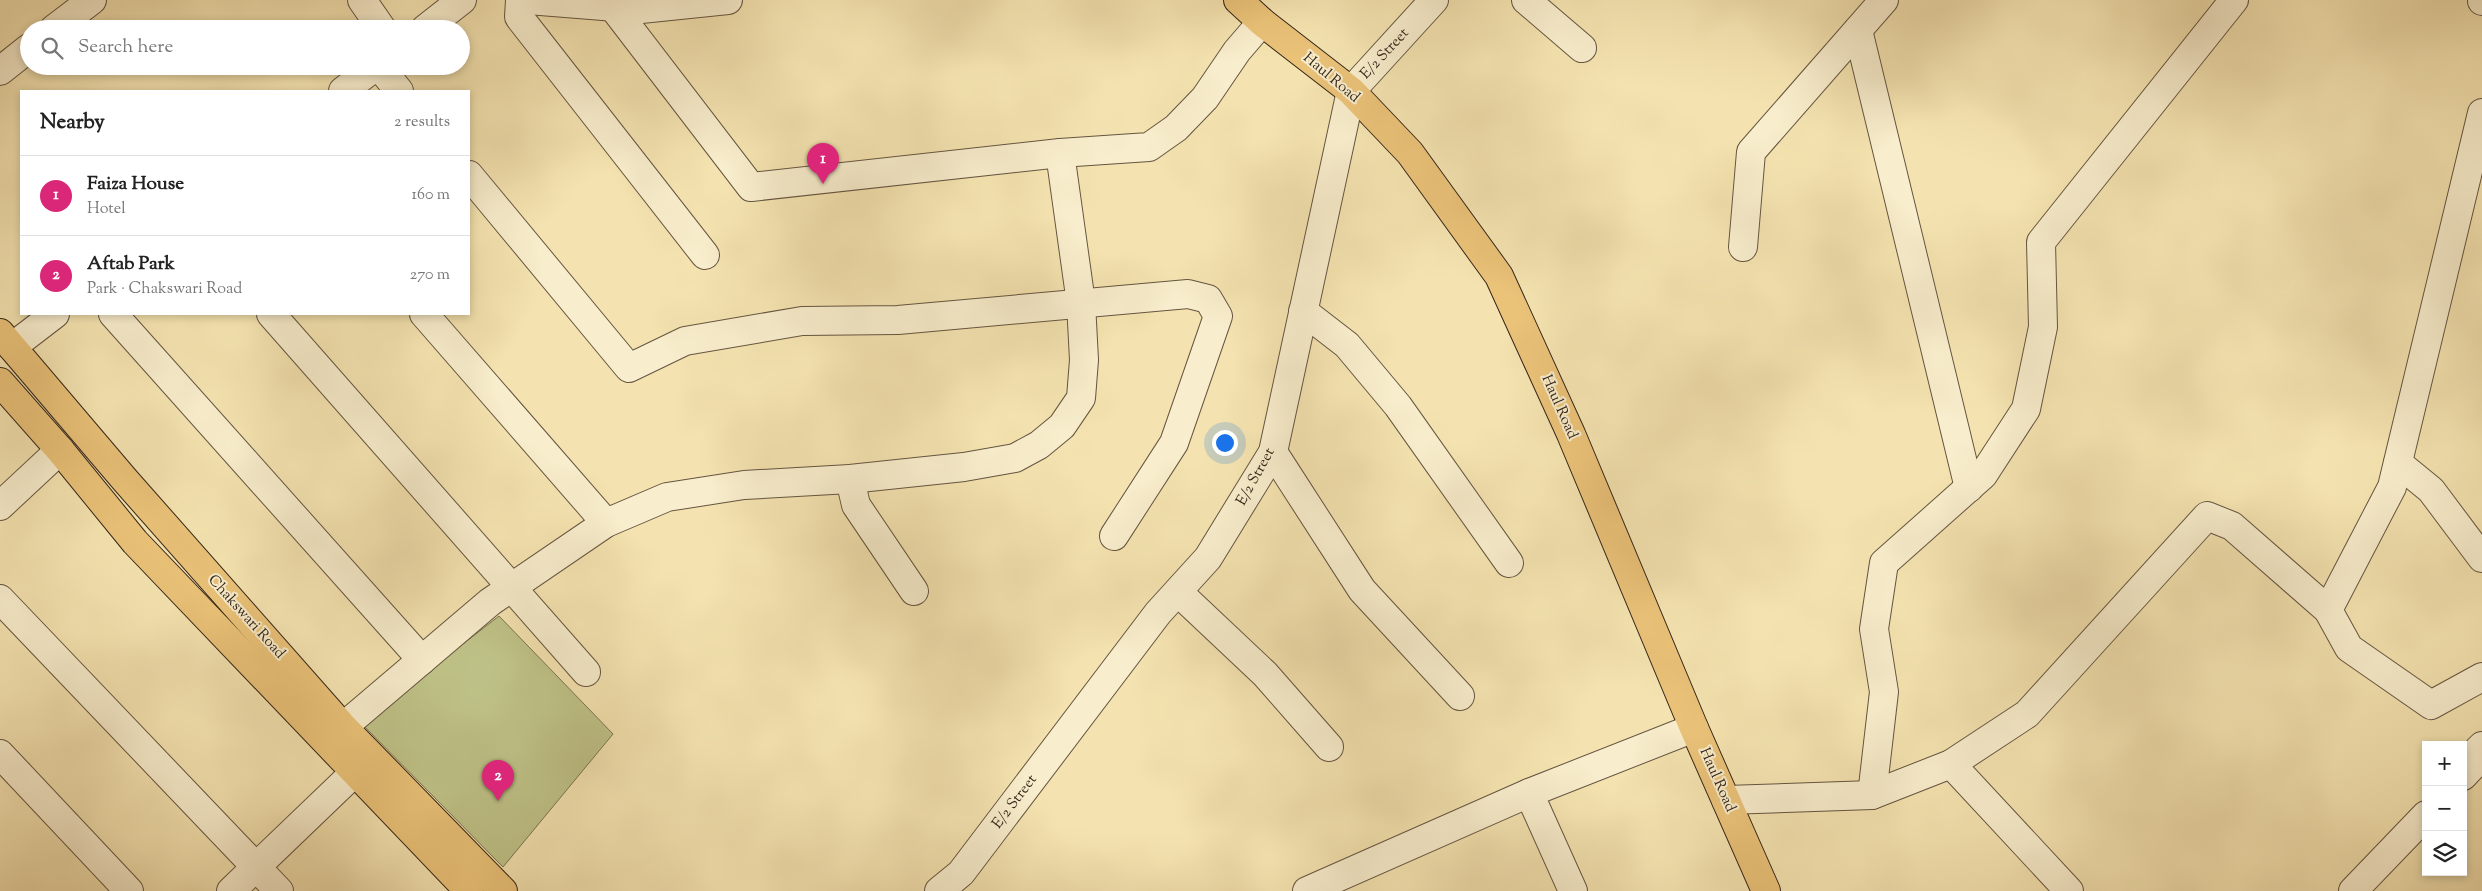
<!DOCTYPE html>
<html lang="en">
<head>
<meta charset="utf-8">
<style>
	:root { --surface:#fff; --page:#f6f6f6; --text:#222; --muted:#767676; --line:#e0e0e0; --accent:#db2777 }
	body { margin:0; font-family:"Sorts Mill Goudy",serif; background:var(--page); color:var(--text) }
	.controls { position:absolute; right:15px; bottom:15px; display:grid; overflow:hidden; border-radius:0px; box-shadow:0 2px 8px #0003 }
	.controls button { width:45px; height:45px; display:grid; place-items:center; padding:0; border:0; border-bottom:1px solid var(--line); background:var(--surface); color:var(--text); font:25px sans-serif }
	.you { position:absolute; left:1224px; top:442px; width:18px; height:18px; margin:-12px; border:4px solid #fff; border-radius:50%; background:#1a73e8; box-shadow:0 0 0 8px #1a73e833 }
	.badge { display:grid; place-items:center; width:32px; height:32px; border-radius:50%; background:var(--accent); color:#fff; font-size:16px; font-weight:700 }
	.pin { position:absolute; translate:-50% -41px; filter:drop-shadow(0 1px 2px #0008) }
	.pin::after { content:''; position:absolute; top:26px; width:18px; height:15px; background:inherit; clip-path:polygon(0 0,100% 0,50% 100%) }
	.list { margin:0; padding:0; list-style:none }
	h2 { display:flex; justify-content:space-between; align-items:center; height:65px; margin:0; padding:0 20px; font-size:21px }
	h2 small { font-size:16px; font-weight:400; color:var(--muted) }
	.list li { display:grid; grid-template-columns:32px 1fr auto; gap:15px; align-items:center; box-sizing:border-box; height:80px; padding:0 20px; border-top:1px solid var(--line) }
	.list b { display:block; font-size:19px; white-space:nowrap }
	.list p { margin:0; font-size:16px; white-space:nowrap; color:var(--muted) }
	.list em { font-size:16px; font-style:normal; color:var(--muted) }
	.icon { flex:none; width:28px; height:28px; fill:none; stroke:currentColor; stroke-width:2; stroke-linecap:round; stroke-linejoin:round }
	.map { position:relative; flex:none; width:2482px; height:891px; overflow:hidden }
	.search { position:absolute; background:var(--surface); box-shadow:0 2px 8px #0003; left:20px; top:20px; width:450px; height:55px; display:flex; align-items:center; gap:12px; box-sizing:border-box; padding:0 18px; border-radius:28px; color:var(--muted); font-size:19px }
	.panel { position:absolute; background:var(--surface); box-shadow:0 2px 8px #0003; left:20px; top:90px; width:450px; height:225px; border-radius:0px }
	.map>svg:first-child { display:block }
	.green { fill:#bfc388; stroke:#7a7451 }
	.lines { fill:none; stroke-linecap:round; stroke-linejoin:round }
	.minor-casing { stroke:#655540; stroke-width:30 }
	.major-casing { stroke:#35261a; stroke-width:30 }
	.minor { stroke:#f8edcc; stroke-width:28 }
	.major { stroke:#eac278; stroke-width:28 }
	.labels { text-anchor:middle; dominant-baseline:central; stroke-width:4; stroke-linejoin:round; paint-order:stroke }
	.street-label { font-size:15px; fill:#35261a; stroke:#f8edcc }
</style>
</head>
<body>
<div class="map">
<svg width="2482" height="891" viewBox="0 0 2482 891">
	<rect width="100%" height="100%" fill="#f4e3b0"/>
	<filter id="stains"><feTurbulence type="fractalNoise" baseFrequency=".004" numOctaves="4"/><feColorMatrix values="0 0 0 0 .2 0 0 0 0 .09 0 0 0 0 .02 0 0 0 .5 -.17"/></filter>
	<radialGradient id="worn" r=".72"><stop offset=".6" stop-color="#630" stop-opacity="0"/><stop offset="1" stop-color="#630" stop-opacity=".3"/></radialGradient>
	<polygon class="green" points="499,616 613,734 503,867 361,723"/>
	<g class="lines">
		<g class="minor-casing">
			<g id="minor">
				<polyline points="362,0 382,29"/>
				<polyline points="520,0 519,17 705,255"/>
				<polyline points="528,0 641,9 728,0"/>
				<polyline points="1526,0 1582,48"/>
				<polyline points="2482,0 2482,1"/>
				<polyline points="613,7 751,187 1060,153 1149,147 1176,128 1205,98 1237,51 1262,22"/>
				<polyline points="54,29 92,0"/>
				<polyline points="425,29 462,0"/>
				<polyline points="1858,30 1969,488"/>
				<polyline points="379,66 399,91"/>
				<polyline points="0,71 29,48"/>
				<polyline points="343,91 376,66"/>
				<polyline points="469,175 629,368 685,341 802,321 898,320 1188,294 1208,299 1218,316 1174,443 1114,536"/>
				<polyline points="1743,247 1751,152 1884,0"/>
				<polyline points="1303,311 1347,345 1398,406 1509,563"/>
				<polyline points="113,314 422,660"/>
				<polyline points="271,314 586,672"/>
				<polyline points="424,314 606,523"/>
				<polyline points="12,347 55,314"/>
				<polyline points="1273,452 1362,590 1460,696"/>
				<polyline points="2398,463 2431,490 2482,558"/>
				<polyline points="850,479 856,505 914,591"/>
				<polyline points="0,506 60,450"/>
				<polyline points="1178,592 1265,674 1329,747"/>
				<polyline points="0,599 279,891"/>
				<polyline points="2328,610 2392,487 2482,113"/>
				<polyline points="343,727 490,602 606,523 667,497 744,485 850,479 964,467 1015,458 1039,445 1062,426 1081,398 1084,360 1081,303 1060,153"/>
				<polyline points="0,754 129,891"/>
				<polyline points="1951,764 2069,891"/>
				<polyline points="2463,776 2477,761 2478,750 2482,746"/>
				<polyline points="1529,793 1573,891"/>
				<polyline points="1872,795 1884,692 1874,629 1884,563 1983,475 2026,409 2043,327 2041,242 2234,0"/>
				<polyline points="1726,800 1872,795 1951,764 2027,714 2207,516 2232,526 2328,610 2349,648 2431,705 2482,677"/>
				<polyline points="231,891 354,773"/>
				<polyline points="939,891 961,873 1158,613 1208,558 1273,452 1351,91 1434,0"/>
				<polyline points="1307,891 1529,793 1694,728"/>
				<polyline points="2353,891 2426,815"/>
			</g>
		</g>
		<g class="major-casing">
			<g id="major">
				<polyline points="1238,0 1262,22 1351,91 1410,153 1499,276 1571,434 1694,728 1766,891"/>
				<polyline points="0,333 125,480 343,727 503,891"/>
				<polyline points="0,382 60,450 135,542 469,891"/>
			</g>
		</g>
		<use href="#minor" class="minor"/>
		<use href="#major" class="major"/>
	</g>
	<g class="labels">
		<g class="street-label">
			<text transform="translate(1385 54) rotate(-47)">E/2 Street</text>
			<text transform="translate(1331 78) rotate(40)">Haul Road</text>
			<text transform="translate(1559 407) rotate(66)">Haul Road</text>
			<text transform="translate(1256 477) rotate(-61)">E/2 Street</text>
			<text transform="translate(246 617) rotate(48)">Chakswari Road</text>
			<text transform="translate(1717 780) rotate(66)">Haul Road</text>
			<text transform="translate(1015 802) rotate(-53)">E/2 Street</text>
		</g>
	</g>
	<rect width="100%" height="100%" filter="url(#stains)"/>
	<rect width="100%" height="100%" fill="url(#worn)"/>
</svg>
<div class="controls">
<button>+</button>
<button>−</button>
<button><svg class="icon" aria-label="layers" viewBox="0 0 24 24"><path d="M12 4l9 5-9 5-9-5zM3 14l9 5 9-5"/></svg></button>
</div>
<div class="you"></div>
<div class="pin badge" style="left:823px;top:184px">1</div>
<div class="pin badge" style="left:498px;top:801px">2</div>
<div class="search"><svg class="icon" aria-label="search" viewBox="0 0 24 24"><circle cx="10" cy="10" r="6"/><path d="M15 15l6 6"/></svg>Search here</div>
<section class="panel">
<h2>Nearby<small>2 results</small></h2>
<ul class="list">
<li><span class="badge">1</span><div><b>Faiza House</b><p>Hotel</p></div><em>160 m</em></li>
<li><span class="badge">2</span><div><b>Aftab Park</b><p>Park · Chakswari Road</p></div><em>270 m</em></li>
</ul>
</section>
</div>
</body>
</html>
